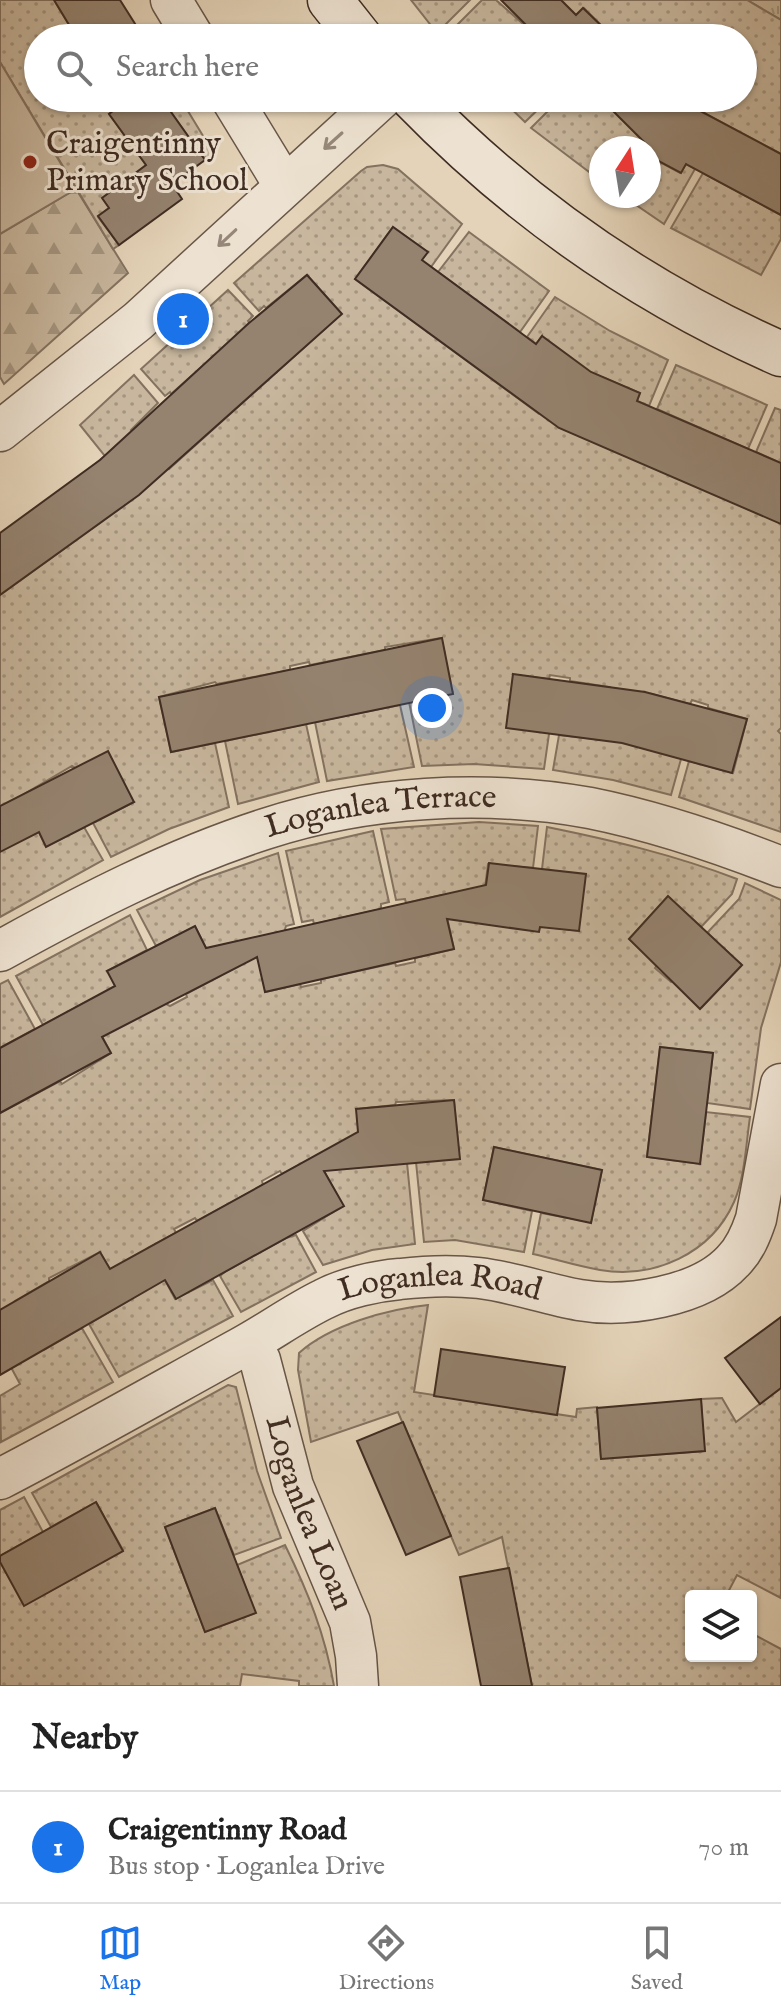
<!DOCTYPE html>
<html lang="en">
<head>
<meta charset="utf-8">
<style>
	:root { --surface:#fff; --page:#f2f2f2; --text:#222; --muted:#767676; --line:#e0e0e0; --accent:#1a73e8 }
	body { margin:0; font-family:"IM FELL English",serif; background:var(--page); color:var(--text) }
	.controls { position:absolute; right:24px; bottom:24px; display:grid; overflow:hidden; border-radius:8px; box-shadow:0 2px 6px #0004 }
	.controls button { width:72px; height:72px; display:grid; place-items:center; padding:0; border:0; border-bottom:2px solid var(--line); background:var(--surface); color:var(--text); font:40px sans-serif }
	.compass { position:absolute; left:589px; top:136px; width:72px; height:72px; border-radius:50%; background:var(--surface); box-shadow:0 2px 6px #0004; rotate:12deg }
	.you { position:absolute; left:432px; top:708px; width:28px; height:28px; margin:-20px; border:6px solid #fff; border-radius:50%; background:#1a73e8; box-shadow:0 0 0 12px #1a73e833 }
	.badge { display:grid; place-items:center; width:52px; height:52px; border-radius:50%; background:var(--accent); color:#fff; font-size:26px; font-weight:700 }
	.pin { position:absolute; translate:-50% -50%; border:4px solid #fff; box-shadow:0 2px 8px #0006 }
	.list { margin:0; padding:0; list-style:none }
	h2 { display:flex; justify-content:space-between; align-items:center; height:104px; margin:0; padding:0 32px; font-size:34px }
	h2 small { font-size:26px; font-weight:400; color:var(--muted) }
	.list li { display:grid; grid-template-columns:52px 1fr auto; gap:24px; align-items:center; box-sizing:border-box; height:112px; padding:0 32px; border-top:2px solid var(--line) }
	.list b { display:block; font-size:30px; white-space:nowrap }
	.list p { margin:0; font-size:26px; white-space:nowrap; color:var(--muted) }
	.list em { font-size:26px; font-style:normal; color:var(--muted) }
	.icon { flex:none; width:44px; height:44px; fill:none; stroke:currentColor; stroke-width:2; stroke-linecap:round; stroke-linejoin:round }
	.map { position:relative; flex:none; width:781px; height:1686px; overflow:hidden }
	.search { position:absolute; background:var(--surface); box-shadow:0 2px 6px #0004; left:24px; right:24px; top:24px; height:88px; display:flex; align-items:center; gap:20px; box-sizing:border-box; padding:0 28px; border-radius:44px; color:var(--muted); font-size:30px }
	.sheet { height:216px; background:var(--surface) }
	nav { display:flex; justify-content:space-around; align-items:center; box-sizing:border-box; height:112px; border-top:2px solid var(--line); background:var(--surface); font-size:22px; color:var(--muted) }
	nav a { display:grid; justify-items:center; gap:4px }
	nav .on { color:var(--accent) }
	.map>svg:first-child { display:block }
	.grass { fill:url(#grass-tufts); stroke:#847260; stroke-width:2 }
	.forest { fill:url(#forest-firs); stroke:#847260; stroke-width:2 }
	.garden { fill:url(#garden-dots); stroke:#847260; stroke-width:2 }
	.pitch { fill:#c8b79e; stroke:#847260; stroke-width:2 }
	.building { fill:#958370; stroke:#3f2c22; stroke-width:2 }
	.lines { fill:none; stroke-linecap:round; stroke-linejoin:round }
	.street-casing { stroke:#685648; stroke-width:43 }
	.secondary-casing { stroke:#3f2c22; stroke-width:47 }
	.street { stroke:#ede2d1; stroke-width:40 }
	.secondary { stroke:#ede2d1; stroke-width:44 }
	.oneway { stroke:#96877a }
	.poi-dot { fill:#8f2418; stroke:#ede2d1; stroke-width:3 }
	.labels { text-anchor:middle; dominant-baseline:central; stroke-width:6; stroke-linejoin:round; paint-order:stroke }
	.poi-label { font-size:32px; fill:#3f2c22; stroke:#ede2d1; text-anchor:start }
	.street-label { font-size:32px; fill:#3f2c22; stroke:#ede2d1 }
</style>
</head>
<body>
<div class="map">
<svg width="781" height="1686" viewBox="0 0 781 1686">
	<defs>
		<pattern id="grass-tufts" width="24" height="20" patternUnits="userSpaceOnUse" patternTransform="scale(2)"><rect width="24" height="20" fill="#c8b79e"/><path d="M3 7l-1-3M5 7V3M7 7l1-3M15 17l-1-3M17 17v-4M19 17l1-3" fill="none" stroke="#a49580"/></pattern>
		<pattern id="forest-firs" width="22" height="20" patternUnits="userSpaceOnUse" patternTransform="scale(2)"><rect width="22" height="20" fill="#c8b79e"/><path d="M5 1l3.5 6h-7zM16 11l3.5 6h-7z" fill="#a49580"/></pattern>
		<pattern id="garden-dots" width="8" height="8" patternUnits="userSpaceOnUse" patternTransform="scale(2)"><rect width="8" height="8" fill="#c8b79e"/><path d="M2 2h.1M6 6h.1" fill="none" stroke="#a49580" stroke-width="1.8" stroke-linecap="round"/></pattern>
	</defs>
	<rect width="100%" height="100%" fill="#e4d3b8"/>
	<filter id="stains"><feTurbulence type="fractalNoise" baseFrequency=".0025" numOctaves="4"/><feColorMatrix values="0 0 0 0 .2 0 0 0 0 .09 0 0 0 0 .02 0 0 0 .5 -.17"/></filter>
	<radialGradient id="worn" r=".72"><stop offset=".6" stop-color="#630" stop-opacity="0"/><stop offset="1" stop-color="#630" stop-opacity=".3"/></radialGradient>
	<polygon class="grass" points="747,0 781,0 781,20"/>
	<polygon class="forest" points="76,189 128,273 4,384 0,377 0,234"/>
	<g class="garden">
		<polygon points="0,0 54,0 77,38 38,38 38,98 130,98 109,114 146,165 109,208 98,217 119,245 113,249 0,62"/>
		<polygon points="411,0 470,0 437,33"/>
		<polygon points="482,0 496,0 539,38 444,38"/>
		<polygon points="561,0 747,0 781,20 781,154 676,98 743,98 743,38 614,38 584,8 576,15"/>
		<polygon points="161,98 180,98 214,154 205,160"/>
		<polygon points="500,98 550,98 525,122"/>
		<polygon points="561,98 595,98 605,108 671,98 645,148 601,148 601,181 531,128"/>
		<polygon points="649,156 680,173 686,164 695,169 664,224 623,196 649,196"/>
		<polygon points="383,165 398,169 462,224 431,267 421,261 427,252 393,227 355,279 538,413 542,336 536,344 527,337 555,297 610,331 668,360 649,406 637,401 640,393 602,377 781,524 781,728 778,731 781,734 781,832 679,797 689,761 733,773 747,719 708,708 708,705 692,700 690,704 652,694 681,759 671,795 613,780 553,770 559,735 603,740 610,687 570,681 570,678 550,675 549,679 513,675 549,734 544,769 474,764 422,766 409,702 441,638 385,647 385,650 310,665 309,662 290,666 290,670 217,684 215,682 159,697 171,752 215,743 229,807 169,829 111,857 93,823 134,802 72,766 21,796 46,847 84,827 103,860 0,917 0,595 123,506 94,465 105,456 80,425 134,375 158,403 131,430 169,469 328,326 335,307 307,275 266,308 264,306 259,311 234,283 361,171 367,167"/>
		<polygon points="703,173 781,215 781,239 761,275 671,228"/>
		<polygon points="469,232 549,291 520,332 438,272"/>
		<polygon points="228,290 253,316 248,321 250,324 171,394 170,392 165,396 141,369"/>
		<polygon points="676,365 767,405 748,449 657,409"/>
		<polygon points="775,408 781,410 781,463 756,452"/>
		<polygon points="400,705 414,767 327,781 315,722"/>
		<polygon points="306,724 319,782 238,804 225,741"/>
		<path d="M479 822 538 826 533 868 488 864 481 919 579 931 542 869 547 827C611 840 675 855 737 879L732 894 701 927 668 897 629 939 657 965 655 968 671 982 673 980 702 1007 742 965 707 933 739 899 745 883 781 900V962L761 1028 750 1109 707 1103 713 1053 660 1047 647 1157 700 1164 706 1112 750 1117C746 1144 745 1177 734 1202 711 1254 654 1279 600 1270 577 1266 555 1259 533 1254L541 1213 591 1222 602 1170 494 1147 483 1200 532 1211 524 1252 455 1240 424 1242 416 1162 459 1158 454 1100 396 1102 395 1105 357 1109 407 1163 415 1244 372 1250 323 1265 303 1231 343 1206 316 1156 282 1174 280 1171 262 1181 263 1185 197 1221 195 1218 174 1229 176 1233 148 1248 175 1299 213 1280 233 1316 119 1377 89 1324 128 1301 100 1252 49 1278V1281L15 1301 44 1350 82 1328 113 1382 1 1442 0 1396 20 1384 0 1347V1113L60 1081 62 1084 111 1053 84 1003 43 1025 16 976 130 915 147 950 107 971 170 1006 187 997 186 994 220 976 195 926 156 946 137 910 200 880 278 853 294 924 286 926 266 992 300 984 301 987 321 983V979L395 963 396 966 415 962V958L454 949 442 895 406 903 405 899 396 900 381 829Z"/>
		<polygon points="373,831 389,902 381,904 381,909 314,924 313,920 302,922 286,851"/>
		<polygon points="8,980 35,1029 0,1048 0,984"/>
		<polygon points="296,1235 316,1272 241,1312 220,1276 226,1271 286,1238"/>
		<path d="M428 1305 414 1392 576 1417 577 1409 597 1407 601 1459 704 1451 701 1399 722 1398 736 1422 781 1388V1598L737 1575 726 1596H691V1656H751V1633L781 1649V1686H532L502 1537 459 1555 398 1412 311 1442 298 1370 299 1353C330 1325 388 1309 428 1305Z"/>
		<path d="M228 1385 236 1387 257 1471 281 1538 234 1555 215 1508 165 1527 205 1632 255 1613 237 1565 285 1545C308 1592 325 1634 334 1686H299V1681L242 1674 240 1686H0V1562L25 1605 123 1550 96 1502 51 1527 32 1493Z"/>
		<polygon points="24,1497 43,1532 0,1556 0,1510"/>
	</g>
	<polygon class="pitch" points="0,62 76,189 0,234"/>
	<g class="building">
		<polygon points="54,0 120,0 144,38 77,38"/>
		<polygon points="501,0 561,0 576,15 583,8 614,38 539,38"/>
		<polygon points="130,98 161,98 205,160 172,184 182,199 119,245 98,216 109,208 102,198 146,165 109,114"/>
		<polygon points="600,98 676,98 781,154 781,215 686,164 681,173 649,156 649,148 645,148 647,145"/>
		<polygon points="393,227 428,252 422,260 536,344 542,336 591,372 640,393 637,401 781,463 781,524 559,428 355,279"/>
		<polygon points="307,275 342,314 139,495 0,595 0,533 100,460 249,323"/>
		<polygon points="442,638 453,694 171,752 159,697"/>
		<polygon points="513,674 645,692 747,719 732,773 622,743 506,728"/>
		<polygon points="108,751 134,802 46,847 39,832 0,852 0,806"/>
		<polygon points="489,863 586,874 579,931 540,927 539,932 447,919 454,949 265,992 257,957 102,1037 111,1053 0,1113 0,1048 115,986 107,971 195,926 206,948 486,885"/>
		<polygon points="668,896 742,965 700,1009 629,939"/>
		<polygon points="660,1047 713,1053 700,1164 647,1157"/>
		<polygon points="454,1100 460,1159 324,1171 344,1206 176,1299 165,1280 0,1375 0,1310 100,1252 110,1269 358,1132 356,1109"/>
		<polygon points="494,1147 602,1170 591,1223 483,1200"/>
		<polygon points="781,1317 781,1388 760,1404 725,1358"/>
		<polygon points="441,1349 565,1367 557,1415 434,1396"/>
		<polygon points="701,1399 705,1451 601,1459 597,1408"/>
		<polygon points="403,1422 451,1536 406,1555 357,1441"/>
		<polygon points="96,1502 123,1551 24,1606 0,1562 0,1556"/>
		<polygon points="215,1508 256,1613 205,1632 165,1527"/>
		<polygon points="509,1568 532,1686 481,1686 460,1577"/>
	</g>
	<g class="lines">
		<g class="street-casing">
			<g id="street">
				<polyline points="171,0 194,38"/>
				<polyline points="231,98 284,185"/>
				<polyline points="0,431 138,321 382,98"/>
				<path id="s1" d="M0 951C85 904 172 859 265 829 366 796 484 789 590 808 655 821 720 843 781 867"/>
				<path id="s2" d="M251 1343 260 1360 293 1486 350 1622 356 1656 358 1686"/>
				<path id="s3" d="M0 1479C81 1437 160 1392 240 1348 268 1333 295 1313 324 1299 345 1288 376 1281 400 1279 426 1276 453 1275 479 1278 513 1282 545 1294 579 1300 625 1308 700 1297 733 1261 745 1249 751 1234 756 1219L781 1084"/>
			</g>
		</g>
		<g class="secondary-casing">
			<g id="secondary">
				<polyline points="330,0 360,38"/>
				<path d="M413 98C519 207 642 293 781 354"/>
			</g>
		</g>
		<use href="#street" class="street"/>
		<use href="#secondary" class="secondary"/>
	</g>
	<defs><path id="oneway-shaft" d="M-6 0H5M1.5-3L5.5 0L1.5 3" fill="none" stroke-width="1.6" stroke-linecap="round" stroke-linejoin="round" transform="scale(2)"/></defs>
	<g class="oneway">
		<use href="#oneway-shaft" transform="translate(333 141) rotate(138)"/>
		<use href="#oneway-shaft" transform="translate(227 238) rotate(137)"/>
	</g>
	<circle class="poi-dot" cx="30" cy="162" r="8"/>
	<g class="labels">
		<g class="poi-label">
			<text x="46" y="144">Craigentinny<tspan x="46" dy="37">Primary School</tspan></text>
		</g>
		<g class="street-label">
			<text stroke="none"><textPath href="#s1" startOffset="410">Loganlea Terrace</textPath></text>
			<text stroke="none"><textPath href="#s3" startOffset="490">Loganlea Road</textPath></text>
			<text stroke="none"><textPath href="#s2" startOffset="180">Loganlea Loan</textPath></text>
		</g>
	</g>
	<rect width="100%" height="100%" filter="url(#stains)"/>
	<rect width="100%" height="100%" fill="url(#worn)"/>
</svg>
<div class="controls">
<button><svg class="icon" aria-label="layers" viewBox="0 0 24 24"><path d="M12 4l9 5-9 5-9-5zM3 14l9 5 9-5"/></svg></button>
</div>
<svg class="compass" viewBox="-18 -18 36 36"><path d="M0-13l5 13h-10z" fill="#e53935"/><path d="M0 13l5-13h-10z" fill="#767676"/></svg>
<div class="you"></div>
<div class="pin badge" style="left:183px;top:319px">1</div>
<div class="search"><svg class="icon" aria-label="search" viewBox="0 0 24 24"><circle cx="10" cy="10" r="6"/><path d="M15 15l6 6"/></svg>Search here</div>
</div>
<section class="sheet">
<h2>Nearby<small></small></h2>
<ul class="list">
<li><span class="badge">1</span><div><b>Craigentinny Road</b><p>Bus stop · Loganlea Drive</p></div><em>70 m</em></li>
</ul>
</section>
<nav>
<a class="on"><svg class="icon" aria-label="map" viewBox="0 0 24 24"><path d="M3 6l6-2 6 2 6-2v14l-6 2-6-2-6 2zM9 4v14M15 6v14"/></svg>Map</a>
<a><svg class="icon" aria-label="directions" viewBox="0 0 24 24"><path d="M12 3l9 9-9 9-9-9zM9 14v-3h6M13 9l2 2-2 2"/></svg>Directions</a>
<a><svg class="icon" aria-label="saved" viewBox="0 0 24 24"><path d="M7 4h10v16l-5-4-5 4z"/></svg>Saved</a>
</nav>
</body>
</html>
